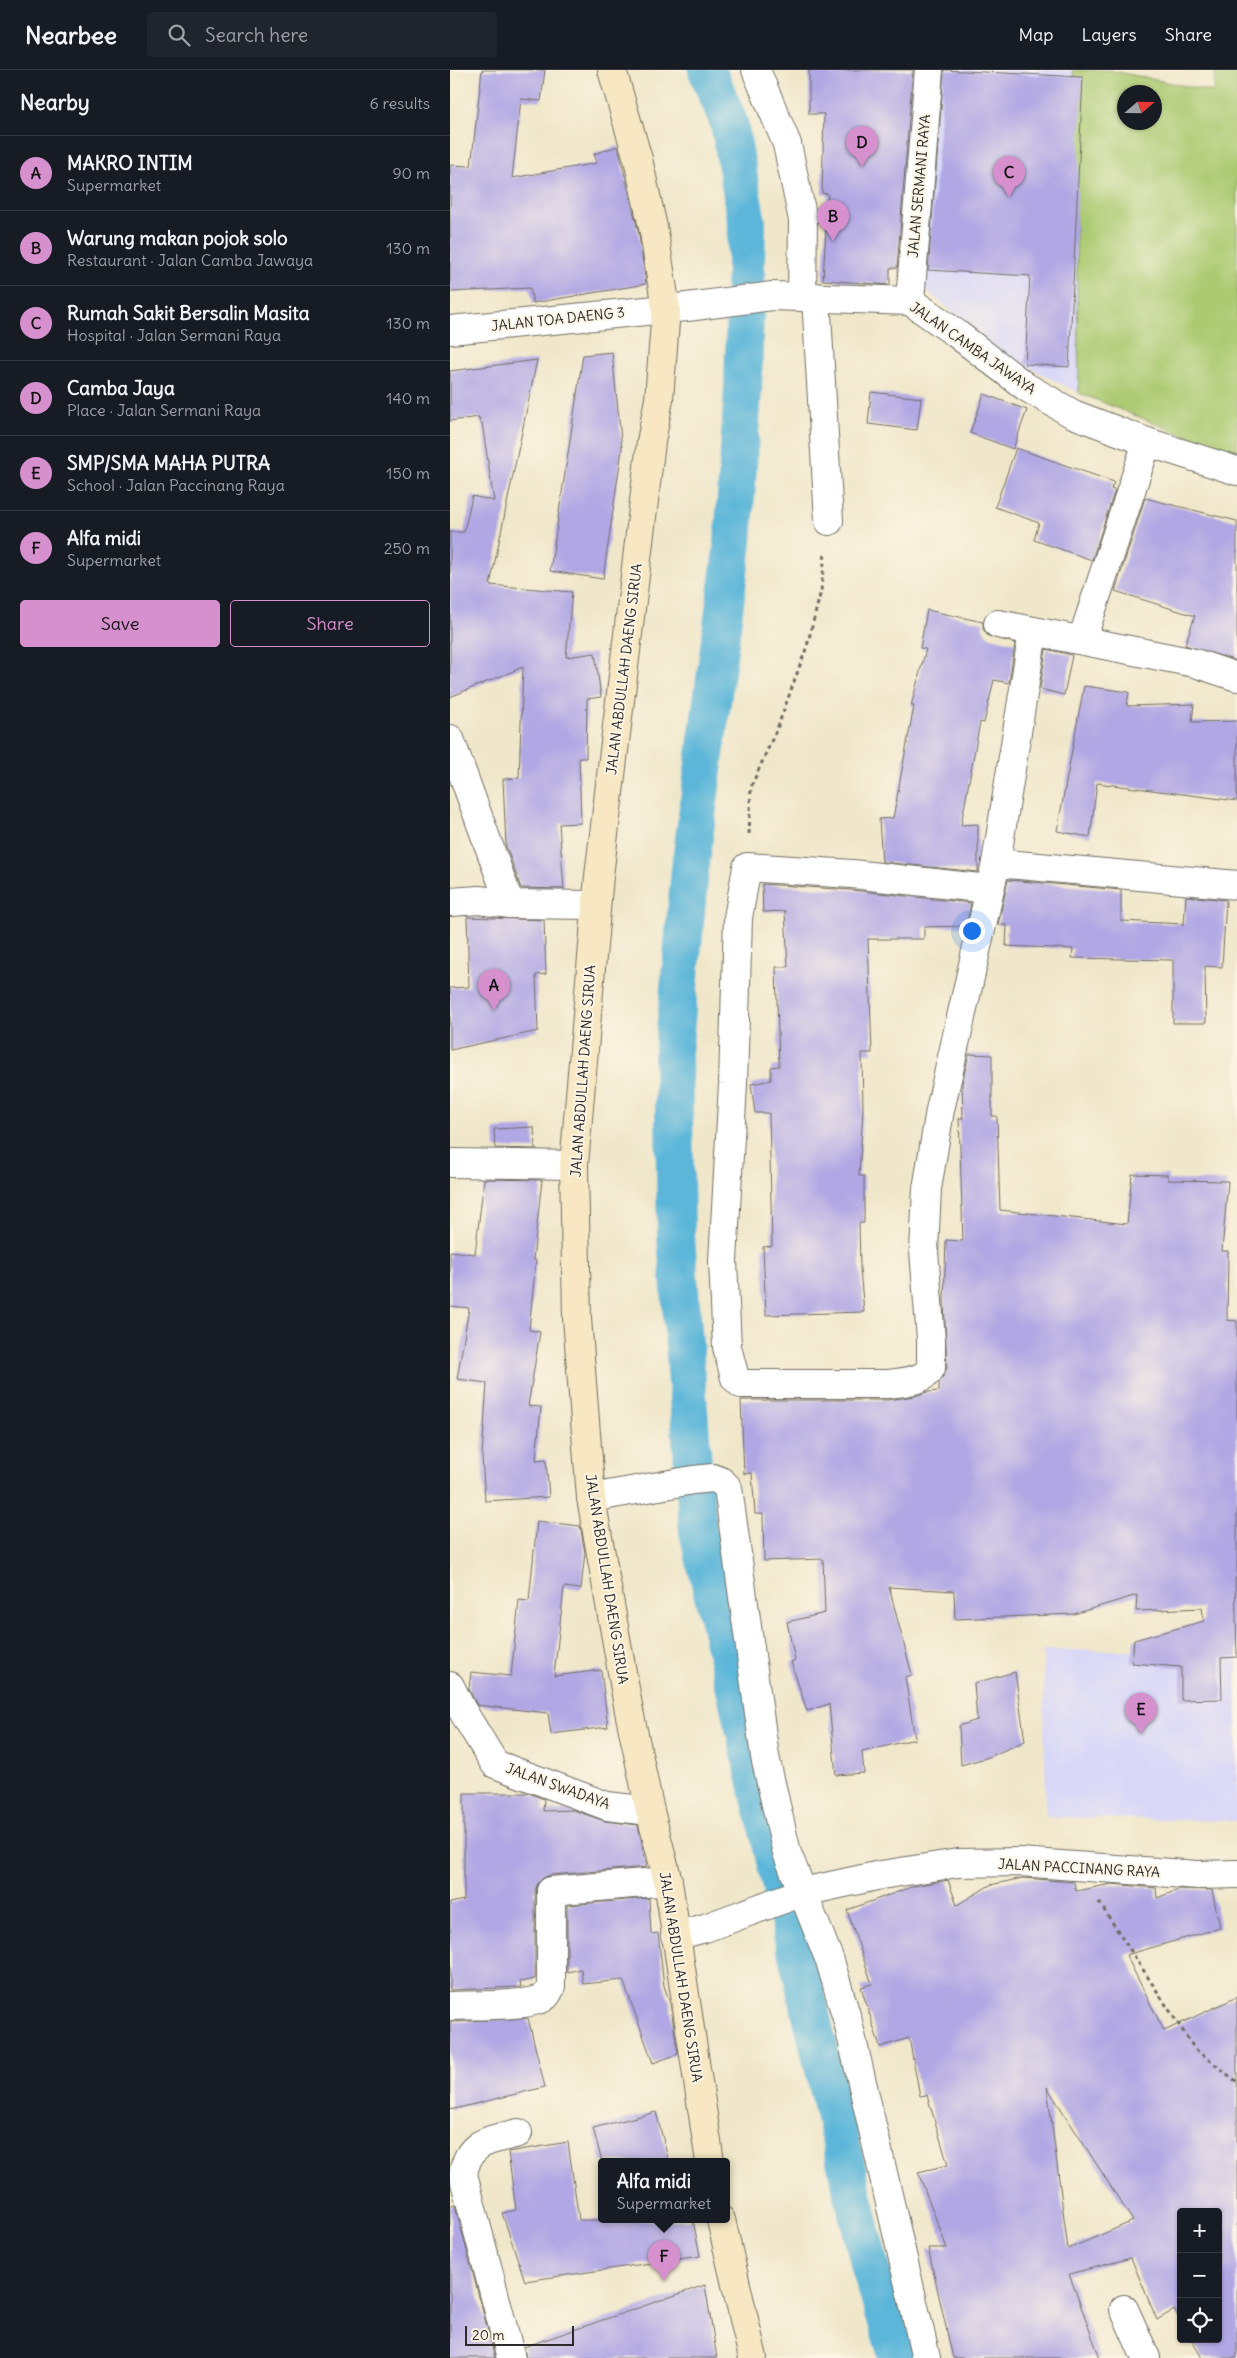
<!DOCTYPE html>
<html lang="en">
<head>
<meta charset="utf-8">
<style>
	:root { --surface:#171b24; --page:#20242c; --text:#f1f3f6; --muted:#9ea1a6; --line:#363941; --accent:#d690ce }
	body { margin:0; font-family:Delius,sans-serif; background:var(--page); color:var(--text) }
	.controls { position:absolute; right:15px; bottom:15px; display:grid; overflow:hidden; border-radius:5px; box-shadow:0 1px 4px #0004 }
	.controls button { width:45px; height:45px; display:grid; place-items:center; padding:0; border:0; border-bottom:1px solid var(--line); background:var(--surface); color:var(--text); font:25px sans-serif }
	.compass { position:absolute; left:667px; top:15px; width:45px; height:45px; border-radius:50%; background:var(--surface); box-shadow:0 1px 4px #0004; rotate:70deg }
	.scale { position:absolute; left:15px; bottom:12px; width:109px; box-sizing:border-box; padding-left:5px; border:2px solid #2b2b2b; border-top:0; font-size:14px; line-height:18px; white-space:nowrap; color:#2b2b2b; -webkit-text-stroke:4px #fcf5e5; paint-order:stroke }
	.you { position:absolute; left:521px; top:860px; width:18px; height:18px; margin:-12px; border:4px solid #fff; border-radius:50%; background:#1a73e8; box-shadow:0 0 0 8px #1a73e833 }
	.badge { display:grid; place-items:center; width:32px; height:32px; border-radius:50%; background:var(--accent); color:#111; font-size:16px; font-weight:700 }
	.pin { position:absolute; translate:-50% -41px; filter:drop-shadow(0 1px 2px #0008) }
	.pin::after { content:''; position:absolute; top:26px; width:18px; height:15px; background:inherit; clip-path:polygon(0 0,100% 0,50% 100%) }
	.popup { position:absolute; left:148px; top:2088px; width:132px; height:65px; box-sizing:border-box; display:grid; place-content:center; border-radius:5px; background:var(--surface); filter:drop-shadow(0 1px 4px #0005); font-size:16px; white-space:nowrap; color:var(--muted) }
	.popup b { font-size:19px; color:var(--text) }
	.popup::after { content:''; position:absolute; left:50%; top:100%; margin-left:-10px; border:10px solid transparent; border-top-color:var(--surface) }
	.list { margin:0; padding:0; list-style:none }
	h2 { display:flex; justify-content:space-between; align-items:center; height:65px; margin:0; padding:0 20px; font-size:21px }
	h2 small { font-size:16px; font-weight:400; color:var(--muted) }
	.list li { display:grid; grid-template-columns:32px 1fr auto; gap:15px; align-items:center; box-sizing:border-box; height:75px; padding:0 20px; border-top:1px solid var(--line) }
	.list b { display:block; font-size:19px; white-space:nowrap }
	.list p { margin:0; font-size:16px; white-space:nowrap; color:var(--muted) }
	.list em { font-size:16px; font-style:normal; color:var(--muted) }
	.actions { display:flex; gap:10px; padding:15px 20px }
	.actions a { flex:1; padding:11px 0; border:1px solid var(--accent); border-radius:5px; text-align:center; font-size:18px; color:var(--accent) }
	.actions .main { background:var(--accent); color:#111 }
	.icon { flex:none; width:28px; height:28px; fill:none; stroke:currentColor; stroke-width:2; stroke-linecap:round; stroke-linejoin:round }
	.map { position:relative; flex:none; width:787px; height:2288px; overflow:hidden }
	header { display:flex; align-items:center; gap:30px; box-sizing:border-box; height:70px; padding:0 25px; background:var(--surface); border-bottom:1px solid var(--line) }
	header strong { font-size:24px }
	nav { display:flex; gap:28px; margin-inline-start:auto; font-size:18px }
	.search { width:350px; height:45px; background:var(--page); display:flex; align-items:center; gap:12px; box-sizing:border-box; padding:0 18px; border-radius:5px; color:var(--muted); font-size:19px }
	main { display:flex }
	aside { flex:1; background:var(--surface) }
	.map>svg:first-child { display:block }
	.built { fill:#d8d7f8 }
	.green { fill:#acca72; stroke:#6c7a4e; fill-rule:evenodd }
	.lines { fill:none; stroke-linecap:round; stroke-linejoin:round }
	.canal { stroke:#5bb6d9; stroke-width:38 }
	.building { fill:#b0a7e4; fill-rule:evenodd }
	.minor-casing { stroke:#706d63; stroke-width:30 }
	.secondary-casing { stroke:#706d63; stroke-width:30 }
	.path { stroke:#706d63; stroke-width:3; stroke-dasharray:4 4; stroke-linecap:butt }
	.minor { stroke:#fff; stroke-width:28 }
	.secondary { stroke:#f7e8c3; stroke-width:28 }
	.labels { text-anchor:middle; dominant-baseline:central; stroke-width:4; stroke-linejoin:round; paint-order:stroke }
	.street-label { font-size:14px; fill:#2b2b2b; stroke:#fcf5e5 }
</style>
</head>
<body>
<header>
<strong>Nearbee</strong>
<div class="search"><svg class="icon" aria-label="search" viewBox="0 0 24 24"><circle cx="10" cy="10" r="6"/><path d="M15 15l6 6"/></svg>Search here</div>
<nav><a>Map</a><a>Layers</a><a>Share</a></nav>
</header>
<main>
<aside>
<h2>Nearby<small>6 results</small></h2>
<ul class="list">
<li><span class="badge">A</span><div><b>MAKRO INTIM</b><p>Supermarket</p></div><em>90 m</em></li>
<li><span class="badge">B</span><div><b>Warung makan pojok solo</b><p>Restaurant · Jalan Camba Jawaya</p></div><em>130 m</em></li>
<li><span class="badge">C</span><div><b>Rumah Sakit Bersalin Masita</b><p>Hospital · Jalan Sermani Raya</p></div><em>130 m</em></li>
<li><span class="badge">D</span><div><b>Camba Jaya</b><p>Place · Jalan Sermani Raya</p></div><em>140 m</em></li>
<li><span class="badge">E</span><div><b>SMP/SMA MAHA PUTRA</b><p>School · Jalan Paccinang Raya</p></div><em>150 m</em></li>
<li><span class="badge">F</span><div><b>Alfa midi</b><p>Supermarket</p></div><em>250 m</em></li>
</ul>
<div class="actions"><a class="main">Save</a><a>Share</a></div>
</aside>
<div class="map">
<svg width="787" height="2288" viewBox="0 0 787 2288">
	<rect width="100%" height="100%" fill="#fcf5e5"/>
	<filter id="ink" filterUnits="userSpaceOnUse"><feTurbulence type="fractalNoise" baseFrequency=".02" numOctaves="2"/><feDisplacementMap in="SourceGraphic" scale="10" xChannelSelector="R" yChannelSelector="G"/><feConvolveMatrix kernelMatrix="1 2 1 2 8 2 1 2 1" color-interpolation-filters="sRGB"/></filter>
	<filter id="wash" filterUnits="userSpaceOnUse"><feTurbulence type="fractalNoise" baseFrequency=".0096" numOctaves="4" result="noise"/><feDisplacementMap in="SourceGraphic" scale="20" xChannelSelector="R" yChannelSelector="G"/><feGaussianBlur stdDeviation="1.12" result="paint"/><feColorMatrix in="noise" values="0 0 0 0 0 0 0 0 0 0 0 0 0 0 0 0 0 1.4 0 .05"/><feComposite in="paint" operator="in"/></filter>
	<g filter="url(#wash)">
		<rect width="100%" height="100%" fill="#f0e7ca"/>
		<g class="built">
			<polygon points="490,0 623,0 629,323 555,285 462,208"/>
			<polygon points="593,1580 787,1581 787,1751 596,1747"/>
		</g>
		<path class="green" d="M623 0H659L764 22 765 0H787V386L629 323ZM674 22H704V52H674Z"/>
		<g class="lines">
			<polyline class="canal" points="257,0 279,53 297,153 293,319 283,472 240,799 223,983 226,1166 248,1461 420,2197 448,2288"/>
		</g>
		<g id="blocks">
			<g class="building">
				<polygon points="32,0 95,0 91,31 71,29 62,108 147,93 144,84 168,76 189,165 196,214 83,233 80,218 0,222 0,95 21,96"/>
				<polygon points="359,0 463,0 447,198 440,198 440,215 373,210 378,124 372,123 374,44 359,44"/>
				<polygon points="494,0 633,7 619,297 575,294 580,206 478,200"/>
				<polygon points="162,282 172,379 153,509 100,501 133,285"/>
				<polygon points="87,290 40,515 122,522 116,587 145,583 151,627 137,629 136,688 129,688 131,753 109,754 114,819 71,818 56,776 53,709 69,708 73,597 0,627 0,462 14,462 22,426 44,431 32,353 30,353 29,347 0,351 0,301"/>
				<polygon points="421,322 471,328 467,360 418,354"/>
				<polygon points="534,324 577,340 563,379 520,363"/>
				<polygon points="566,378 664,412 661,419 665,420 642,490 584,470 589,453 545,437"/>
				<polygon points="695,428 787,451 787,591 735,575 745,546 665,521"/>
				<polygon points="477,540 533,552 533,559 538,566 565,573 559,613 544,610 534,653 530,652 511,755 528,754 528,802 432,792 429,749 443,748 464,636 461,636 476,579 470,578"/>
				<polygon points="596,579 622,585 614,625 590,619"/>
				<polygon points="634,616 679,622 677,636 744,634 742,652 787,651 787,731 647,713 640,767 607,761"/>
				<polygon points="558,810 671,820 671,851 734,854 736,826 776,830 772,897 755,896 756,953 723,953 723,890 622,888 623,879 556,876 557,855 548,855"/>
				<polygon points="312,814 401,820 521,833 516,856 474,857 474,869 418,869 422,983 412,983 413,1040 409,1106 414,1106 414,1153 409,1153 410,1199 414,1242 316,1245 313,1177 322,1176 319,1043 305,1043 301,1014 321,1010 321,997 329,996 326,897 338,897 335,841 313,842"/>
				<polygon points="17,847 94,850 96,904 86,905 88,961 0,980 0,918 19,917"/>
				<polygon points="519,984 542,985 542,1046 547,1046 550,1140 677,1154 682,1104 718,1105 718,1110 778,1111 772,1181 778,1181 777,1250 787,1251 787,1509 785,1508 787,1587 771,1588 772,1629 731,1630 731,1597 682,1593 684,1570 754,1551 752,1538 686,1541 687,1525 624,1544 505,1549 504,1521 439,1517 462,1605 455,1607 465,1669 412,1682 414,1703 386,1705 379,1634 357,1641 341,1592 345,1590 337,1552 375,1543 373,1489 314,1491 313,1444 305,1444 302,1403 294,1404 291,1330 438,1330 465,1326 477,1322 489,1321 489,1312 497,1298 494,1230 496,1170 513,1171 509,1048 513,1048 512,1013"/>
				<polygon points="84,1057 85,1079 45,1078 44,1059"/>
				<polygon points="34,1109 92,1110 83,1190 86,1190 79,1260 90,1262 78,1336 91,1337 86,1390 96,1389 99,1427 35,1431 32,1386 37,1313 7,1309 19,1238 0,1236 0,1181 25,1184"/>
				<polygon points="87,1451 130,1456 135,1482 131,1519 114,1517 104,1606 151,1600 158,1657 101,1664 98,1643 27,1635 19,1619 21,1602 61,1606 69,1530 79,1531"/>
				<polygon points="565,1602 575,1671 539,1687 511,1695 509,1656 527,1650 524,1613"/>
				<polygon points="14,1723 79,1723 94,1729 93,1741 123,1740 155,1751 188,1755 197,1797 100,1805 93,1808 88,1813 85,1821 85,1909 70,1912 71,1917 0,1920 0,1833 14,1830"/>
				<path d="M573 1808 624 1812 626 1821 662 1814 706 1818 707 1828 730 1819 762 1820 770 1858 676 1885 714 1961 787 1927V2288H752L741 2269H768V2142H731V2251L724 2240 707 2250 681 2188 619 2204 650 2288H503L478 2178H497L468 2102 498 2095 477 2025 470 2026 459 1968 430 1977 411 1917 422 1914 397 1840 464 1816 498 1810 507 1835 540 1815ZM597 2017 683 2151 618 2179Z"/>
				<polygon points="199,1828 201,1864 208,1863 214,1916 220,1933 228,1984 203,1993 173,1910 133,1914 131,1899 117,1902 117,1835"/>
				<polygon points="78,1948 95,2017 0,2040 0,1952"/>
				<polygon points="206,2042 219,2092 152,2092 143,2058"/>
				<polygon points="118,2072 129,2150 243,2150 250,2186 75,2211 52,2143 66,2140 58,2082"/>
				<polygon points="5,2135 45,2288 0,2288 0,2136"/>
				<polygon points="255,2215 267,2288 76,2288 74,2277"/>
			</g>
		</g>
	</g>
	<g filter="url(#ink)">
		<use href="#blocks" fill-opacity="0" stroke="#706d63" stroke-width="1"/>
		<g class="lines">
			<g class="minor-casing">
				<g id="minor">
					<polyline points="306,0 337,74 353,150 352,227"/>
					<polyline points="366,227 379,451"/>
					<polyline points="460,231 479,0"/>
					<polyline points="0,260 237,237 322,226 460,231 507,264 576,317 623,344 697,372 787,401"/>
					<polyline points="548,554 745,593 787,607"/>
					<polyline points="632,570 697,372"/>
					<polyline points="0,669 60,834"/>
					<polyline points="546,793 787,815"/>
					<path d="M539 819 402 804 297 797 288 848 283 1014 273 1191 277 1277 285 1308 291 1314H438C452 1312 473 1312 481 1298V1270L474 1181 477 1119 490 1040 546 793 583 562"/>
					<polyline points="0,832 29,830 60,834 146,835"/>
					<polyline points="0,1093 124,1095"/>
					<polyline points="141,1428 243,1410 263,1408 271,1411 278,1418 315,1687 337,1783 380,1891 398,1952 476,2288"/>
					<polyline points="0,1616 12,1640 45,1694 157,1736 200,1741"/>
					<polyline points="225,1866 255,1858 353,1822 431,1805 508,1793 570,1792 748,1805 787,1804"/>
					<path d="M0 1936C22 1935 74 1937 93 1928 98 1925 99 1921 101 1916V1821L218 1811"/>
					<polyline points="674,2239 696,2288"/>
					<path d="M61 2288 13 2104C19 2070 39 2071 68 2063"/>
				</g>
			</g>
			<g class="secondary-casing">
				<g id="secondary">
					<polyline points="162,0 188,89 204,162 216,239 209,329 201,372 149,806 124,1095 127,1248 141,1428 179,1641 200,1741 218,1811 260,2092"/>
					<polyline points="271,2150 303,2288"/>
				</g>
			</g>
			<g class="path">
				<polyline points="299,764 301,717 328,656 357,576 371,521 375,483"/>
				<polyline points="649,1832 744,1978 787,2012"/>
			</g>
			<use href="#minor" class="minor"/>
			<use href="#secondary" class="secondary"/>
		</g>
	</g>
	<g class="labels">
		<g class="street-label">
			<text transform="translate(469 116) rotate(-85)">JALAN SERMANI RAYA</text>
			<text transform="translate(108 249) rotate(-6)">JALAN TOA DAENG 3</text>
			<text transform="translate(523 278) rotate(35)">JALAN CAMBA JAWAYA</text>
			<text transform="translate(174 599) rotate(-83)">JALAN ABDULLAH DAENG SIRUA</text>
			<text transform="translate(133 1001) rotate(-86)">JALAN ABDULLAH DAENG SIRUA</text>
			<text transform="translate(157 1509) rotate(81)">JALAN ABDULLAH DAENG SIRUA</text>
			<text transform="translate(108 1716) rotate(20)">JALAN SWADAYA</text>
			<text transform="translate(629 1798) rotate(3)">JALAN PACCINANG RAYA</text>
			<text transform="translate(231 1907) rotate(81)">JALAN ABDULLAH DAENG SIRUA</text>
		</g>
	</g>
</svg>
<div class="controls">
<button>+</button>
<button>−</button>
<button><svg class="icon" aria-label="locate" viewBox="0 0 24 24"><circle cx="12" cy="12" r="6"/><path d="M12 2v4M12 18v4M2 12h4M18 12h4"/></svg></button>
</div>
<svg class="compass" viewBox="-18 -18 36 36"><path d="M0-13l5 13h-10z" fill="#e53935"/><path d="M0 13l5-13h-10z" fill="#9ea1a6"/></svg>
<div class="scale">20 m</div>
<div class="you"></div>
<div class="pin badge" style="left:44px;top:940px">A</div>
<div class="pin badge" style="left:383px;top:171px">B</div>
<div class="pin badge" style="left:559px;top:127px">C</div>
<div class="pin badge" style="left:412px;top:97px">D</div>
<div class="pin badge" style="left:691px;top:1664px">E</div>
<div class="pin badge" style="left:214px;top:2211px">F</div>
<div class="popup"><b>Alfa midi</b>Supermarket</div>
</div>
</main>
</body>
</html>
